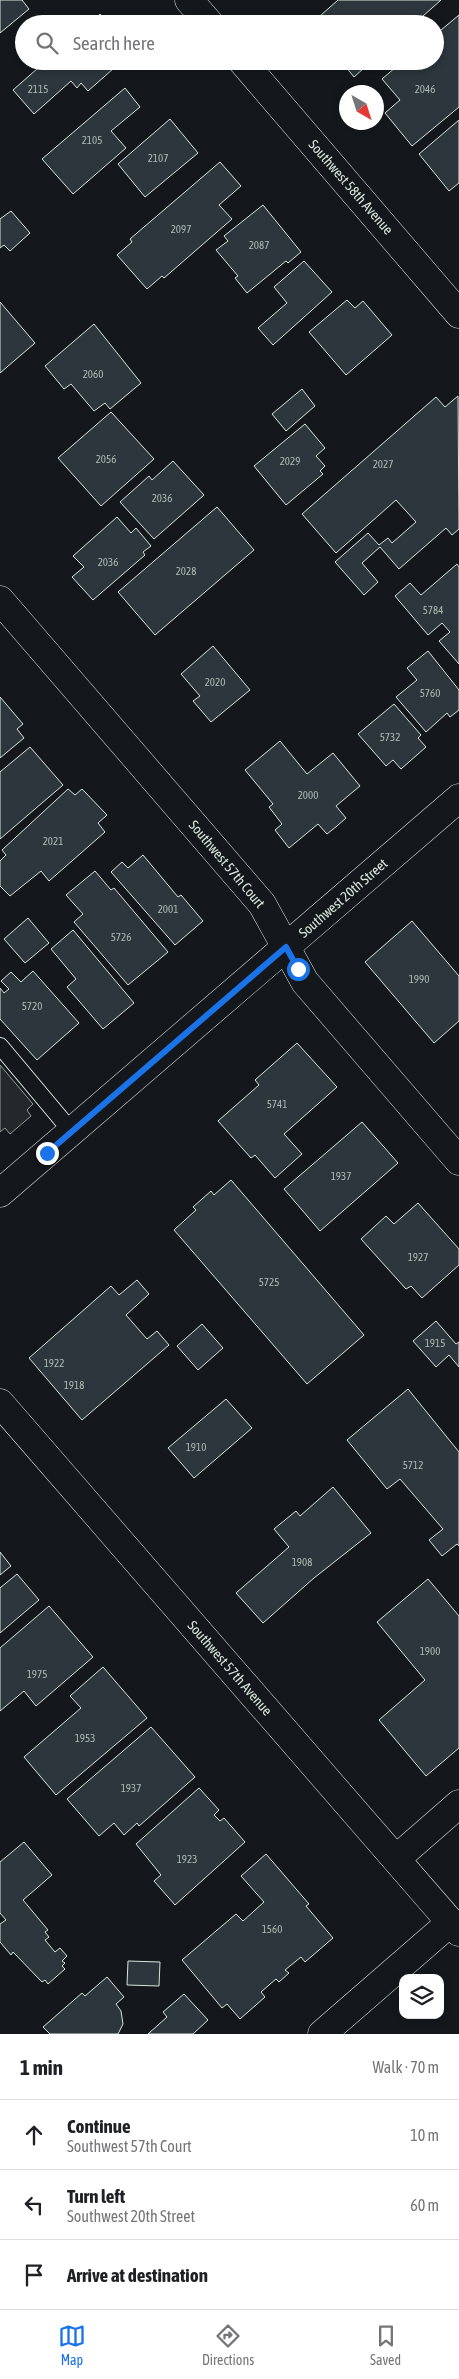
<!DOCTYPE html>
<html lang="en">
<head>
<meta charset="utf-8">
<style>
	:root { --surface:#fff; --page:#f6f6f6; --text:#202124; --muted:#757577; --line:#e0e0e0; --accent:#1a73e8 }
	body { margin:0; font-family:"Asap Condensed",sans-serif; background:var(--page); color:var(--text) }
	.controls { position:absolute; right:15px; bottom:15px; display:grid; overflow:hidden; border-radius:10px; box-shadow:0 2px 8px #0003 }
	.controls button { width:45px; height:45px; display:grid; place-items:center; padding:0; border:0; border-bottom:1px solid var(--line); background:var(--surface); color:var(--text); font:25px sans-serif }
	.compass { position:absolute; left:339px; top:85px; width:45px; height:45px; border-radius:50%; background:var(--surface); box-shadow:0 2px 8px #0003; rotate:141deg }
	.stop { position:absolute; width:15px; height:15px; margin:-11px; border:4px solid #1a73e8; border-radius:50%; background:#fff }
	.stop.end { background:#1a73e8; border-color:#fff; box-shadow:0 1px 5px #0008 }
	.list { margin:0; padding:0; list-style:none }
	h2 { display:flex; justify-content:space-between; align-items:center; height:65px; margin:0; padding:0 20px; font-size:21px }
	h2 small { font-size:16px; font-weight:400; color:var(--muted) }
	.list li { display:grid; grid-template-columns:32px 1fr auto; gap:15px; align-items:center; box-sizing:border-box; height:70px; padding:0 20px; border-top:1px solid var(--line) }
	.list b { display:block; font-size:19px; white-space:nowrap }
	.list p { margin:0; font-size:16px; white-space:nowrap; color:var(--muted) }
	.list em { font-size:16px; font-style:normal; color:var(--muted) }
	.icon { flex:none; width:28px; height:28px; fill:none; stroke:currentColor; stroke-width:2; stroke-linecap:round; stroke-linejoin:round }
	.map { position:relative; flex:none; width:459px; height:2034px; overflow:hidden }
	.search { position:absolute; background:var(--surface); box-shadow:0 2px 8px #0003; left:15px; right:15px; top:15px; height:55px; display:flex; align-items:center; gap:12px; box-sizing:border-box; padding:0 18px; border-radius:28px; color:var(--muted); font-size:19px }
	.sheet { height:275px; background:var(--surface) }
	nav { display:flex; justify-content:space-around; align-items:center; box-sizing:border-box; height:70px; border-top:1px solid var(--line); background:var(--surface); font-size:14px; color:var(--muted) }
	nav a { display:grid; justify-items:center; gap:2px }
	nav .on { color:var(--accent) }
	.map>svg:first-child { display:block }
	.parking { fill:#24282b; stroke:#939e99 }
	.building { fill:#2c363c; stroke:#d8e6dc }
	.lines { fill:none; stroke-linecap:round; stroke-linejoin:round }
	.service-casing { stroke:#d8e6dc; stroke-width:18 }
	.minor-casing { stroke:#d8e6dc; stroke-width:29 }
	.secondary-casing { stroke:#d8e6dc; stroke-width:29 }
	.service { stroke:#14181c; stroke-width:16 }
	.minor { stroke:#14181c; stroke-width:28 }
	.secondary { stroke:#14181c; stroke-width:28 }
	.route { stroke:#1a73e8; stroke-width:6 }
	.labels { text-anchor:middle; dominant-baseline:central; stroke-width:4; stroke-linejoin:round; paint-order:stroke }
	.number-label { font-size:11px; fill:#adbab4 }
	.street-label { font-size:14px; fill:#d8e6dc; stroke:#14181c }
</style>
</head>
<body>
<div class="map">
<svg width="459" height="2034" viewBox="0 0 459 2034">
	<rect width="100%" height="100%" fill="#14181c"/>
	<polygon class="parking" points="0,1065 33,1104 27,1110 31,1116 10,1134 5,1128 0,1132"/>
	<g class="building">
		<polygon points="0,0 22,0 29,9 0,33"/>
		<polygon points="338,0 441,0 414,24 311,24"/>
		<polygon points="100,14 107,24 89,24"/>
		<polygon points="459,15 459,107 412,146 385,113 400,100 382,79 403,61 435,61 435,35"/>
		<polygon points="46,61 122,61 88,91 81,83 77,88 71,81 34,114 13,90"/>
		<polygon points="341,61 372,61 354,77"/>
		<polygon points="125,88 140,107 111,131 126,148 73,194 42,159"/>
		<polygon points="170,119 198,153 145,197 118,164"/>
		<polygon points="459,120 459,183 449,191 419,154"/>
		<polygon points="220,162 241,186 219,205 232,219 164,278 162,276 147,289 117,255 132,242 130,239"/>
		<polygon points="263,205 301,252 288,263 286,261 247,293 235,278 238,276 216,250 228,241 224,236"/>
		<polygon points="11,211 30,233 10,251 4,245 0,248 0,219"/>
		<polygon points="304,261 332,292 273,345 258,328 287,303 274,287"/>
		<polygon points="347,300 355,308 363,301 392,335 346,375 309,332"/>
		<polygon points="0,302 35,343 0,373"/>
		<polygon points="94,324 141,383 110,409 105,403 94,411 71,384 64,389 45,366"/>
		<polygon points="302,389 315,406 286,431 272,414"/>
		<polygon points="458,396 459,529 452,535 446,528 399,569 380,547 362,563 378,582 364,595 335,562 368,533 379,545 388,538 392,543 416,522 396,500 336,553 302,514 436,397 445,407"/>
		<polygon points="111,412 154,459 101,506 58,458"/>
		<polygon points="305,424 325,448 316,456 325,466 320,471 323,474 286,505 254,466"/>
		<polygon points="173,461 204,495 154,539 120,502 149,476 152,480"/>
		<polygon points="217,507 254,550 155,635 118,592"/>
		<polygon points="117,517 131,533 136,528 151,546 143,552 145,555 93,600 72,577 84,567 73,556"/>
		<polygon points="457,564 459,567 459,664 439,641 450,632 442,623 428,635 395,596 410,583 421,595"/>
		<polygon points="213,646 250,690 211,722 193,701 200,696 181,674"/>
		<polygon points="428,651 459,690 459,710 450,717 447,713 426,732 396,697 417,680 407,668"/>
		<polygon points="0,697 23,724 17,729 24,738 0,758"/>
		<polygon points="394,704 421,735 418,738 426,747 401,769 393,760 386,766 358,734"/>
		<polygon points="280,741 307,774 333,753 360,786 336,806 346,818 337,826 327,834 318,824 289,848 275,830 282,824 269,807 273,804 245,770"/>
		<polygon points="30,747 63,785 0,839 0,772"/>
		<polygon points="68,789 75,795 82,789 107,815 98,823 105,832 49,881 41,871 10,896 0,886 0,861 6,855 2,850"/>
		<polygon points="143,855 178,897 181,895 203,921 175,945 111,872 122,862 128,868"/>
		<polygon points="95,871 111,890 114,888 168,952 128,985 74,922 83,914 66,895"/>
		<polygon points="28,918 49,943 25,963 4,939"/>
		<polygon points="412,921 459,976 459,1021 434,1043 365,962"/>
		<polygon points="73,930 134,1003 103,1029 67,987 76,979 51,949"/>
		<polygon points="33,971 79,1023 37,1060 0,1019 0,988 4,993 9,989 1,981 11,972 21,982"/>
		<polygon points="297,1043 337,1087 284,1134 302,1154 275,1178 255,1155 251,1158 218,1121 259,1085 255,1080"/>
		<polygon points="362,1122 398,1163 320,1231 284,1189"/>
		<polygon points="231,1180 364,1335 307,1384 174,1230 196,1210 193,1207 211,1191 214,1195"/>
		<polygon points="418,1203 459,1249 459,1265 422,1298 411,1286 406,1289 361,1239 386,1216 394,1224"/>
		<polygon points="137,1280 149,1294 126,1315 147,1339 157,1331 169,1345 82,1420 29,1358 111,1286 119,1295"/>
		<polygon points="436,1321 456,1344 459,1342 459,1367 449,1355 436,1367 413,1341"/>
		<polygon points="202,1324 223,1348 198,1370 177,1346"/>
		<polygon points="408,1389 459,1452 459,1546 457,1544 442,1556 429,1540 443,1529 400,1479 387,1489 347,1440"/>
		<polygon points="226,1399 252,1428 194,1478 168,1448"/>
		<polygon points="333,1487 371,1533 314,1578 263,1623 236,1593 289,1547 274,1529 296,1511 300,1516"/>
		<polygon points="0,1552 11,1566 0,1575"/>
		<polygon points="17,1574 39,1600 0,1633 0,1588"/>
		<polygon points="428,1579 459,1616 459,1748 426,1776 379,1720 425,1680 377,1622"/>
		<polygon points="49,1606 93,1657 36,1706 24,1691 0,1711 0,1648"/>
		<polygon points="103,1667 147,1718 56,1795 24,1757 81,1708 70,1696"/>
		<polygon points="151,1727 195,1777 139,1826 137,1823 124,1835 114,1823 99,1836 67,1799"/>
		<polygon points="199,1788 219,1810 214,1815 220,1821 224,1818 245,1842 175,1905 154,1881 161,1875 136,1844"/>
		<polygon points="24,1842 52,1875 23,1900 48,1930 45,1932 49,1937 45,1940 55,1952 60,1948 67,1956 62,1961 65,1963 62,1966 65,1969 48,1984 45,1980 42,1982 13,1952 11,1955 0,1942 0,1924 6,1920 0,1913 0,1862"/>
		<polygon points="266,1854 309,1904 306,1906 333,1938 305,1962 301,1957 285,1970 289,1973 279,1982 276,1979 261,1992 265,1997 240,2019 227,2004 222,2008 182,1960 236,1914 243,1921 264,1902 241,1876"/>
		<polygon points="128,1961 160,1962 159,1986 127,1985"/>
		<polygon points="107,1977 124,1997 116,2004 121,2011 123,2024 118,2034 50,2034 43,2027 82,1993 85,1996"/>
		<polygon points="184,1994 208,2020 193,2034 148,2034 167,2017 163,2012"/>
	</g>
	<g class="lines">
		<g class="service-casing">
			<polyline id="service" points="0,1046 72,1132"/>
		</g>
		<g class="minor-casing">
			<g id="minor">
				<polyline points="189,0 210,24"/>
				<polyline points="242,61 459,314"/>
				<polyline points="0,600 262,904 305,982 459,1161"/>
				<polyline points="0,1193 459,798"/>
				<polyline points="396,1859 459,1804"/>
				<polyline points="322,2034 451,1922"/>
			</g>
		</g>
		<g class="secondary-casing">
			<polyline id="secondary" points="0,1403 459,1932"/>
		</g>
		<use href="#service" class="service"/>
		<use href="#minor" class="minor"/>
		<use href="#secondary" class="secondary"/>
	</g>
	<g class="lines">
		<polyline class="route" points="47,1153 286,947 298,969"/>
	</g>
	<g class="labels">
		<g class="number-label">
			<text x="38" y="89">2115</text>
			<text x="425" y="89">2046</text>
			<text x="92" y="140">2105</text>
			<text x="158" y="158">2107</text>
			<text x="181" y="229">2097</text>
			<text x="259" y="245">2087</text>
			<text x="93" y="374">2060</text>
			<text x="106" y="459">2056</text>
			<text x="290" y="461">2029</text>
			<text x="383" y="464">2027</text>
			<text x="162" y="498">2036</text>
			<text x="108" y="562">2036</text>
			<text x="186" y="571">2028</text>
			<text x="433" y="610">5784</text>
			<text x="215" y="682">2020</text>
			<text x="430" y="693">5760</text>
			<text x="390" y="737">5732</text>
			<text x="308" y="795">2000</text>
			<text x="53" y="841">2021</text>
			<text x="168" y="909">2001</text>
			<text x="121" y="937">5726</text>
			<text x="419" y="979">1990</text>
			<text x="32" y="1006">5720</text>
			<text x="277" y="1104">5741</text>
			<text x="341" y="1176">1937</text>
			<text x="418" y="1257">1927</text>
			<text x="269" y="1282">5725</text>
			<text x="435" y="1343">1915</text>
			<text x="54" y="1363">1922</text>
			<text x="74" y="1385">1918</text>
			<text x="196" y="1447">1910</text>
			<text x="413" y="1465">5712</text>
			<text x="302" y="1562">1908</text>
			<text x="430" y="1651">1900</text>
			<text x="37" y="1674">1975</text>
			<text x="85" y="1738">1953</text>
			<text x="131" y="1788">1937</text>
			<text x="187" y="1859">1923</text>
			<text x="272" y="1929">1560</text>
		</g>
		<g class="street-label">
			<text transform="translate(351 187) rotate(49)">Southwest 58th Avenue</text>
			<text transform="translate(227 864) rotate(50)">Southwest 57th Court</text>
			<text transform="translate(343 898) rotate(-41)">Southwest 20th Street</text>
			<text transform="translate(230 1668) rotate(49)">Southwest 57th Avenue</text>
		</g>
	</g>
</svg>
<div class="controls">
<button><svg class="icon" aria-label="layers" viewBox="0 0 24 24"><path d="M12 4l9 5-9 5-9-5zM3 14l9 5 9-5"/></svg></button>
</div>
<svg class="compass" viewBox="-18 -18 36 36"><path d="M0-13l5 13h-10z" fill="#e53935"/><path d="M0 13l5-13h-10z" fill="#757577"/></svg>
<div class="stop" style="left:298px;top:969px"></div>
<div class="stop end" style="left:47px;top:1153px"></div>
<div class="search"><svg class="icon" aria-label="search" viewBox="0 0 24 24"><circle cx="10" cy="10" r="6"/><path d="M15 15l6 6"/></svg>Search here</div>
</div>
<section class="sheet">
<h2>1 min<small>Walk · 70 m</small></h2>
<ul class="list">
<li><svg class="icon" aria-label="ahead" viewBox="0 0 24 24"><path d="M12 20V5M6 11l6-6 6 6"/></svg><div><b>Continue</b><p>Southwest 57th Court</p></div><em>10 m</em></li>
<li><svg class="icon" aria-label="left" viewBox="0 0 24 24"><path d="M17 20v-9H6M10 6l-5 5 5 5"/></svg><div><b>Turn left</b><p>Southwest 20th Street</p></div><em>60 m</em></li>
<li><svg class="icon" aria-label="arrive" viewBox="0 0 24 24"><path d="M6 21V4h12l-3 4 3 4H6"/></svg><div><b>Arrive at destination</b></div></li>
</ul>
</section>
<nav>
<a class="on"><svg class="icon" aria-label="map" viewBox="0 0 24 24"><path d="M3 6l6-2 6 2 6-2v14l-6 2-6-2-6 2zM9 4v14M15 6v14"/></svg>Map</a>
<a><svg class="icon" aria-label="directions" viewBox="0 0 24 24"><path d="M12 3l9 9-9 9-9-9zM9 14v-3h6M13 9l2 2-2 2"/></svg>Directions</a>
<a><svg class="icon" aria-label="saved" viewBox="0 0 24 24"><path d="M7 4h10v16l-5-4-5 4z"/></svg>Saved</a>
</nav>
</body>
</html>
